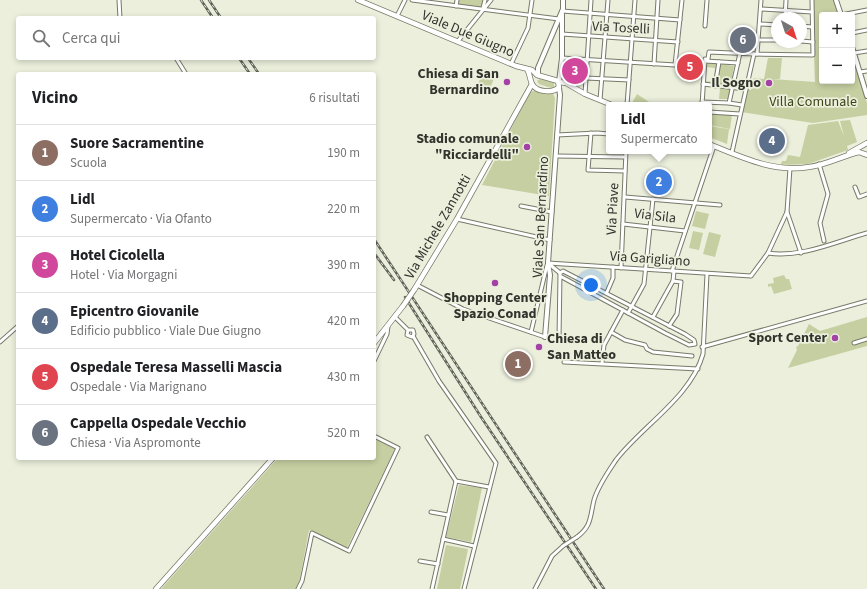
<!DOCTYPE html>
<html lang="it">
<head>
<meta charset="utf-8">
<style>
	:root { --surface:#fff; --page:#f6f6f6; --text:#202124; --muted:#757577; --line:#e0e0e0; --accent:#2563eb }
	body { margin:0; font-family:"Source Sans 3",sans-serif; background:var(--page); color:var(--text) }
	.controls { position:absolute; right:12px; top:12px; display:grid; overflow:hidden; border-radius:4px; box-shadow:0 2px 6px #0003 }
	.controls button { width:36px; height:36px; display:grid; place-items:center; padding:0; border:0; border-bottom:1px solid var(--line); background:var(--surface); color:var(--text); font:20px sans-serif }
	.compass { position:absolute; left:771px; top:12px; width:36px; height:36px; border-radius:50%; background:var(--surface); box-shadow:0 2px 6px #0003; rotate:141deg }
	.you { position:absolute; left:591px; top:285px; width:14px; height:14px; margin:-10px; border:3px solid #fff; border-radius:50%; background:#1a73e8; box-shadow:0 0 0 6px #1a73e833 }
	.badge { display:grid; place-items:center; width:26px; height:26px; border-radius:50%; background:var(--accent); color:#fff; font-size:13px; font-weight:700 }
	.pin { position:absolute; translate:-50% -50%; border:2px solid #fff; box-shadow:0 1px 4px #0006 }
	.popup { position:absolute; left:606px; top:102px; width:106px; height:52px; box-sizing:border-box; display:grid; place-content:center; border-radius:4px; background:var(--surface); filter:drop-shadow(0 1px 3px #0005); font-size:13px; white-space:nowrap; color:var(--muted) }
	.popup b { font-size:15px; color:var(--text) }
	.popup::after { content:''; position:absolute; left:50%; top:100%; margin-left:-8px; border:8px solid transparent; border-top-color:var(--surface) }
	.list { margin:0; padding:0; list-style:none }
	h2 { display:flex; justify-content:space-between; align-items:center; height:52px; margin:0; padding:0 16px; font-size:17px }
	h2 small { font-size:13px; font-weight:400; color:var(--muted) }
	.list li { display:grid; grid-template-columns:26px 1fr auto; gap:12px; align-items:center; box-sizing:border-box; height:56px; padding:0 16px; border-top:1px solid var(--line) }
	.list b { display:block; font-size:15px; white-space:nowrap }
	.list p { margin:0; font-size:13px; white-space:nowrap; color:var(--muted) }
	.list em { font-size:13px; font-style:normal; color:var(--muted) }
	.icon { flex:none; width:22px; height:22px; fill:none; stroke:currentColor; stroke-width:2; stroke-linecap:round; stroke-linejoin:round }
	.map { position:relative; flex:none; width:867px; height:589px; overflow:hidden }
	.search { position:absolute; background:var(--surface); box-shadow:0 2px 6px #0003; left:16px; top:16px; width:360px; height:44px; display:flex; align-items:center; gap:10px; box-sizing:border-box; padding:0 14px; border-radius:4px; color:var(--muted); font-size:15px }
	.panel { position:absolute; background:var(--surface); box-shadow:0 2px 6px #0003; left:16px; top:72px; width:360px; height:388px; border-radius:4px }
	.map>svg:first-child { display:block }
	.green { fill:#c6cfa1 }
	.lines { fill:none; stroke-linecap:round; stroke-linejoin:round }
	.minor-casing { stroke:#777a69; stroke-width:5 }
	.tertiary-casing { stroke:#777a69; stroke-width:6 }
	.secondary-casing { stroke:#777a69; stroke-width:6 }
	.minor { stroke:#fff; stroke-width:3 }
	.tertiary { stroke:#fff; stroke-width:4 }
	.secondary { stroke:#fff; stroke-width:4.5 }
	.rail-casing { stroke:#606359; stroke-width:2.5 }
	.rail { stroke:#ebefdc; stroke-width:1; stroke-dasharray:3; stroke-linecap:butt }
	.minor-bridge-casing { stroke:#777a69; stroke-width:5; stroke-linecap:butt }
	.secondary-bridge-casing { stroke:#777a69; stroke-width:6; stroke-linecap:butt }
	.minor-bridge { stroke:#fff; stroke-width:3 }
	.secondary-bridge { stroke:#fff; stroke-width:4.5 }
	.poi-dot { fill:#a441a7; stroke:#ebefdc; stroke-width:1.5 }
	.labels { text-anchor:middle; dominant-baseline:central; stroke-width:3.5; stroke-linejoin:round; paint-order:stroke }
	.street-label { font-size:14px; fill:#31332c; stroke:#ebefdc }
	.poi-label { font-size:14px; font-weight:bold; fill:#31332c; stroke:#ebefdc; text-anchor:end }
	.park-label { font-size:14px; fill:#3d4414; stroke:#ebefdc }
</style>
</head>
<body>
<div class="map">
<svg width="867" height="589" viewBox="0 0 867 589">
	<rect width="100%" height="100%" fill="#ebefdc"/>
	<g class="green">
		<polygon points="458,0 483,0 482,8 457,5"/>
		<polygon points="812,0 835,0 839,15 822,15 822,81 852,81 852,55 867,103 867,115 813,123 741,112 746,89 751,90 754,78 764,79 768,58 782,58 780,79 772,79 815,82"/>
		<polygon points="707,62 734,66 728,99 719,99 720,88 705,86 705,81 714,82 715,68 706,67"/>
		<polygon points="484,69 496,74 490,88 478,84"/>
		<polygon points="540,79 554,83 554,87 551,88 539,84 537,81"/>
		<polygon points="533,91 553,94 555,98 549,196 482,185 530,92"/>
		<polygon points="637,94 649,102 659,105 631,105"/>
		<polygon points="709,114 732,115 730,129 709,125"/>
		<polygon points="850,120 857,142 847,146 848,150 808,164 781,165 782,161 786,161 788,155 800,157 808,125 838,121 844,136 840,121"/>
		<polygon points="709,126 729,129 727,144 709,137"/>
		<polygon points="696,211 709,214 705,229 692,226"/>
		<polygon points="693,231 703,233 699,250 689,248"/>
		<polygon points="709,232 721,235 715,257 703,254"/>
		<polygon points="784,275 786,279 789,279 792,289 774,294 771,286 768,287 768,284 774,283 773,278"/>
		<polygon points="867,317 867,346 788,368 797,350 796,347 798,346 809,324 820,331"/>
		<polygon points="374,439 395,449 347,548 309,530 299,583 296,589 161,589 278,458 374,458"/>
		<polygon points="459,485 482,488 471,542 446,537"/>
		<polygon points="446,545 468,549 460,589 437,589"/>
	</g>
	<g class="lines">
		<g class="minor-casing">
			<g id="minor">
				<polyline points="119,0 120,18"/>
				<polyline points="412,0 559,19"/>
				<polyline points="456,6 457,0"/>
				<polyline points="483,8 485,0"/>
				<polyline points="761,9 812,12"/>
				<polyline points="562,11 680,20"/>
				<polyline points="841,15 867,10"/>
				<polyline points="397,16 405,0"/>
				<polyline points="785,18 786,0"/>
				<polyline points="760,24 777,25"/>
				<polyline points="705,26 707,0"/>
				<polyline points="801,26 812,27"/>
				<polyline points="852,33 867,30"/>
				<polyline points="562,34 678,42"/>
				<polyline points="759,40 777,40"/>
				<polyline points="458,41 491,0"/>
				<polyline points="801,41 813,42"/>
				<polyline points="854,53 867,51"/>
				<polyline points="757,54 761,0"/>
				<polyline points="176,58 186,74"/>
				<polyline points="562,58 675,65 682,0"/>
				<polyline points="705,61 738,63"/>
				<polyline points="511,64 528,28 532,0"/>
				<polyline points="654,64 658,0"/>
				<polyline points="860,72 867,71"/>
				<polyline points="586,78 629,80"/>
				<polyline points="703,84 745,89"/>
				<polyline points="715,86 719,62"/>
				<polyline points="585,94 591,0"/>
				<polyline points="600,100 608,0"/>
				<polyline points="702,102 729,103 740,53"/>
				<polyline points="729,103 742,105"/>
				<polyline points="627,105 635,0"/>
				<polyline points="702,105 705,59 708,59 709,52 754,54 813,55 812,0"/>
				<polyline points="709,112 740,114"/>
				<polyline points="591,133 588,170 625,171"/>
				<polyline points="557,135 597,133 609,134"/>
				<polyline points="732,152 754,54"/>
				<polyline points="556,156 625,157"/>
				<polyline points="819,164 828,194 820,223 824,241"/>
				<polyline points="855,187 859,197 867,194"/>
				<polyline points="625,197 720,205"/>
				<polyline points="521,206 552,212"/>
				<polyline points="787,212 801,253"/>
				<polyline points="457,219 550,240"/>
				<polyline points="623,224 685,231"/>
				<path d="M768 253C801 258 835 242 867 233"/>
				<polyline points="548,263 751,276 768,253 787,212 790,168"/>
				<polyline points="548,263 560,273"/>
				<polyline points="621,268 626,151"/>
				<polyline points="672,271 714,146"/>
				<polyline points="417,285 463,309 545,337"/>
				<polyline points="607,292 613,278 613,267"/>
				<polyline points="628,313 644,284 653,199"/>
				<polyline points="395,317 408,330 413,330 414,334 412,337 407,335 408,330"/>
				<polyline points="653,317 673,281 674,271"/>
				<polyline points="669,326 677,314 681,282 673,281"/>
				<polyline points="531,332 547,265"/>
				<polyline points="611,332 625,340 645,345 647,349 653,352 692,356"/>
				<polyline points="413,336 439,381 496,463 464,589"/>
				<polyline points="559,339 560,273 563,271 685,334 694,340 695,344 689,345 665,333 560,276"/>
				<polyline points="0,342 18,326"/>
				<polyline points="854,343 867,339"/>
				<polyline points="702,347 867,301"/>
				<polyline points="374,361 387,334 388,326"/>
				<polyline points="564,362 698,369"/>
				<polyline points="602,363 604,345 623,310"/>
				<polyline points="427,437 456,481 489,487"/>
				<polyline points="431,512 448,515"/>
				<path d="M577 537C592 526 590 516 594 500 598 486 608 472 616 460 642 426 691 397 703 354L707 274"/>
				<polyline points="443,539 474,546"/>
				<polyline points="420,561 438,564"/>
				<polyline points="298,589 302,581 312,533 349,551 398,448 374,436"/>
				<polyline points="432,589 456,481"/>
				<polyline points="535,589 552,556 563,546"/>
			</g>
		</g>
		<g class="tertiary-casing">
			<g id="tertiary">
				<polyline points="836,0 841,15"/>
				<polyline points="852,47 867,96"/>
				<polyline points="538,75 538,68 563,9 563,0"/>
				<polyline points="559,82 562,58 562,14"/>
				<polyline points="545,337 550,275 548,263 560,95 559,88"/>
			</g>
		</g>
		<g class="secondary-casing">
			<g id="secondary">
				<path d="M358 0 516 66 532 70 537 75 558 81 559 87C554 93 537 93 532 84 530 80 530 74 527 69"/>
				<polyline points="559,82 566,83 585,94 612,105"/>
				<path d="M709 144C741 157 774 173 809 167 826 165 842 156 859 152L867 155"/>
				<polyline points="849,153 867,143"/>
				<polyline points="414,290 457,219 532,84"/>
				<polyline points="374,343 403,306"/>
				<polyline points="156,589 273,458"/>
			</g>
		</g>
		<use href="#minor" class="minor"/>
		<use href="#tertiary" class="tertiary"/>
		<use href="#secondary" class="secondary"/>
		<g class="rail-casing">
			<g id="rail">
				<polyline points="201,0 213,18"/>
				<polyline points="209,0 221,18"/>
				<polyline points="239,58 250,74"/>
				<polyline points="248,58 259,74"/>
				<polyline points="374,239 604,589"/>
				<polyline points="374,253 394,280"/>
				<polyline points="405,297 481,417 596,589"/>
			</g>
		</g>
		<use href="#rail" class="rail"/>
		<g class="minor-bridge-casing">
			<polyline id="minor-bridge" points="563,546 577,537"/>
		</g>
		<g class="secondary-bridge-casing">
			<polyline id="secondary-bridge" points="403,306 414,290"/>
		</g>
		<use href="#minor-bridge" class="minor-bridge"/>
		<use href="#secondary-bridge" class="secondary-bridge"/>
	</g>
	<g class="poi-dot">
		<circle cx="507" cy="82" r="4"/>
		<circle cx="769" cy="83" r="4"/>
		<circle cx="527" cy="147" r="4"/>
		<circle cx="495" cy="283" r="4"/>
		<circle cx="835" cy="338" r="4"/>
		<circle cx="539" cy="347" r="4"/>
	</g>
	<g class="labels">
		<g class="street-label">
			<text transform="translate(621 28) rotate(3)">Via Toselli</text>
			<text transform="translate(468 34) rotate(23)">Viale Due Giugno</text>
			<text transform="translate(613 209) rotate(-87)">Via Piave</text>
			<text transform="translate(655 216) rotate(7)">Via Sila</text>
			<text transform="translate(541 217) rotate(-87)">Viale San Bernardino</text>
			<text transform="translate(438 227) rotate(-60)">Via Michele Zannotti</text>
			<text transform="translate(650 259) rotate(4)">Via Garigliano</text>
		</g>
		<g class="poi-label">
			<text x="499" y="74">Chiesa di San<tspan x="499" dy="16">Bernardino</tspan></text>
			<text x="761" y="83">Il Sogno</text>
			<text x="519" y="139">Stadio comunale<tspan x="519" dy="16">"Ricciardelli"</tspan></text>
			<text x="495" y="298" text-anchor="middle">Shopping Center<tspan x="495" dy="16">Spazio Conad</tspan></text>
			<text x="827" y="338">Sport Center</text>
			<text x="547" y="339" text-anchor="start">Chiesa di<tspan x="547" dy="16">San Matteo</tspan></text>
		</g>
		<g class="park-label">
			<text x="813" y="102">Villa Comunale</text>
		</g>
	</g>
</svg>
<div class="controls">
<button>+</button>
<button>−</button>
</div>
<svg class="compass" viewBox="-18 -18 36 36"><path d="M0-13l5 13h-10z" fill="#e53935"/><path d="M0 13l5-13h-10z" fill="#757577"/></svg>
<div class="you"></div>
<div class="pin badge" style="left:518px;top:364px;background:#8d6e63">1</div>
<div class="pin badge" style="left:659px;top:182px;background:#3f7fe0">2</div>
<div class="popup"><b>Lidl</b>Supermercato</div>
<div class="pin badge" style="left:575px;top:71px;background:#d1479c">3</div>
<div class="pin badge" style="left:772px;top:141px;background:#5c6f8a">4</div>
<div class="pin badge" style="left:690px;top:67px;background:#e0444e">5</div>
<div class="pin badge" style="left:743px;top:40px;background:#6b7280">6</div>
<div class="search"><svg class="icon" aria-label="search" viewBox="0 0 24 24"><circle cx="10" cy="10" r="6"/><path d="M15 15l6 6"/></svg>Cerca qui</div>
<section class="panel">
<h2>Vicino<small>6 risultati</small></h2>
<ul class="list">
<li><span class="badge" style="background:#8d6e63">1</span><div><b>Suore Sacramentine</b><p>Scuola</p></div><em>190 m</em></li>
<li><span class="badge" style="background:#3f7fe0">2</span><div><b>Lidl</b><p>Supermercato · Via Ofanto</p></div><em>220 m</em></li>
<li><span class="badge" style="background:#d1479c">3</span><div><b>Hotel Cicolella</b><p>Hotel · Via Morgagni</p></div><em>390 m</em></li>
<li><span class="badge" style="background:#5c6f8a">4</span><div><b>Epicentro Giovanile</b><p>Edificio pubblico · Viale Due Giugno</p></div><em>420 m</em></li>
<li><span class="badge" style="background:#e0444e">5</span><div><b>Ospedale Teresa Masselli Mascia</b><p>Ospedale · Via Marignano</p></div><em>430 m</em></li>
<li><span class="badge" style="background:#6b7280">6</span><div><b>Cappella Ospedale Vecchio</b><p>Chiesa · Via Aspromonte</p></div><em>520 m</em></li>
</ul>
</section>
</div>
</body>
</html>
